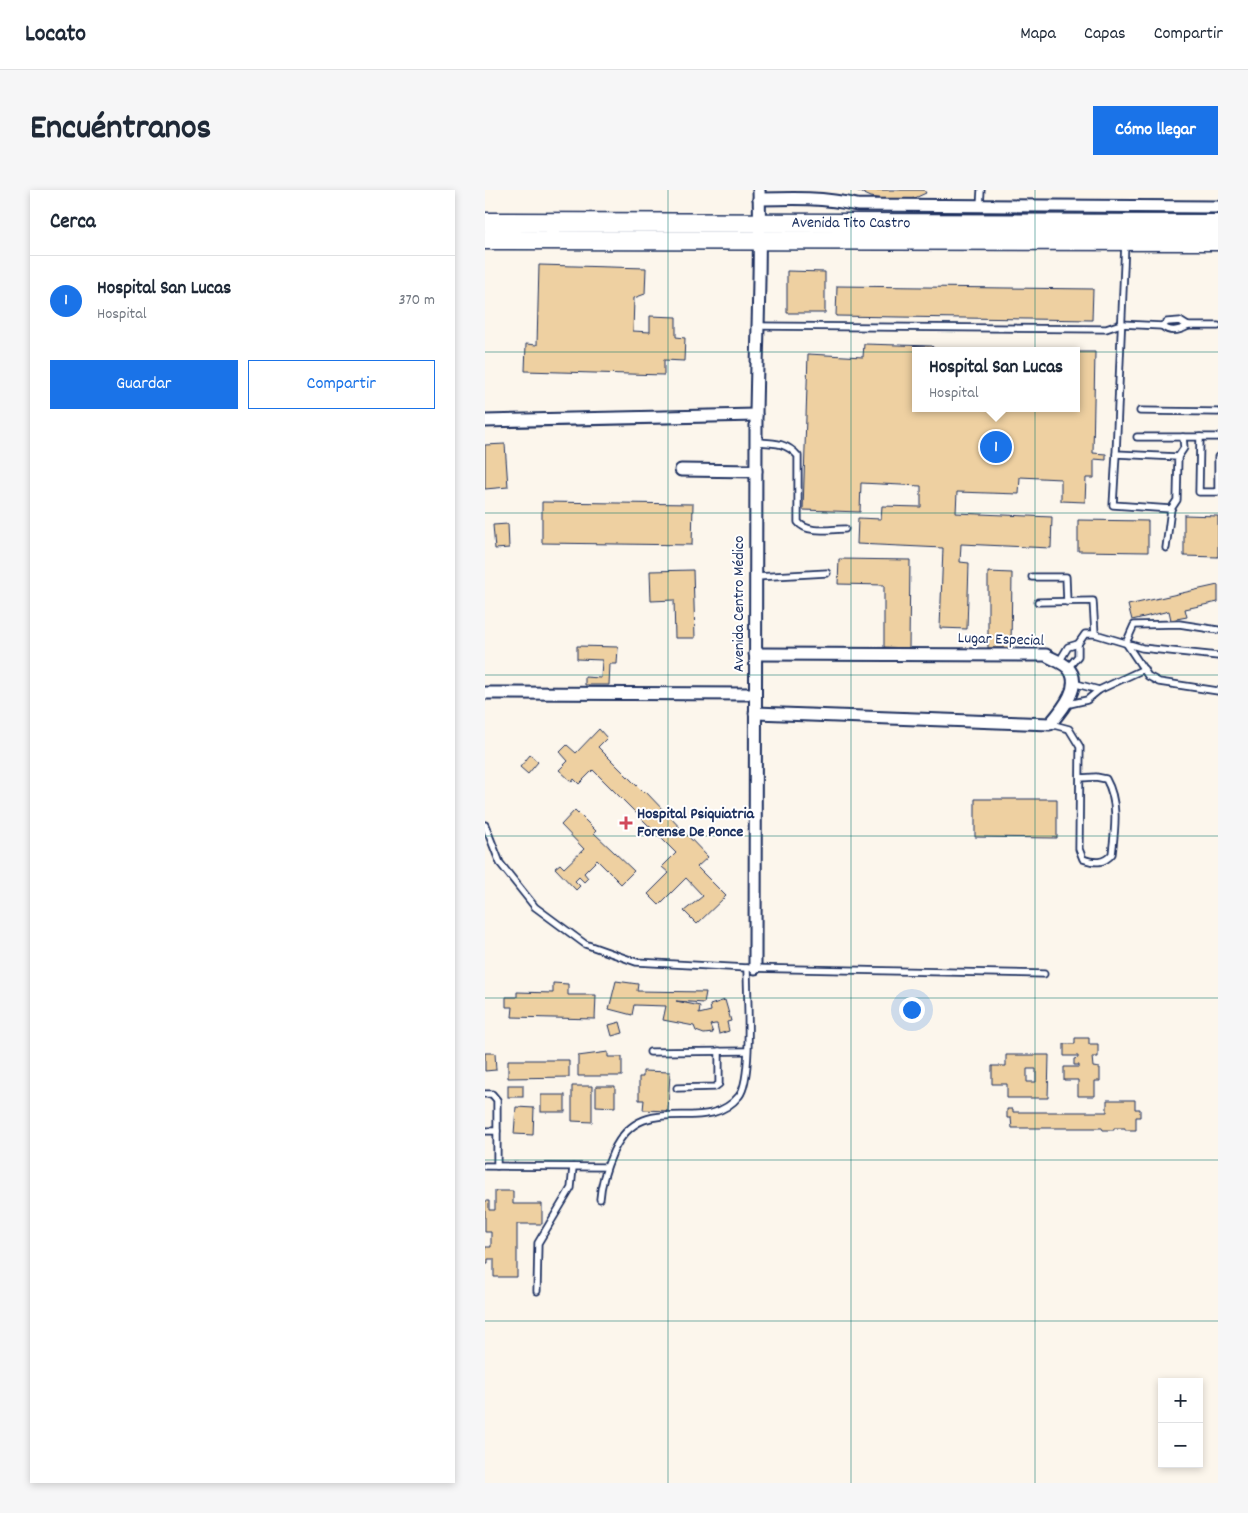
<!DOCTYPE html>
<html lang="es">
<head>
<meta charset="utf-8">
<style>
	:root { --surface:#fff; --page:#f6f6f7; --text:#1f2937; --muted:#747a83; --line:#e0e1e3; --accent:#1a73e8 }
	body { margin:0; font-family:Dekko,sans-serif; background:var(--page); color:var(--text) }
	.controls { position:absolute; right:15px; bottom:15px; display:grid; overflow:hidden; border-radius:0px; box-shadow:0 2px 8px #0003 }
	.controls button { width:45px; height:45px; display:grid; place-items:center; padding:0; border:0; border-bottom:1px solid var(--line); background:var(--surface); color:var(--text); font:25px sans-serif }
	.you { position:absolute; left:426px; top:819px; width:18px; height:18px; margin:-12px; border:4px solid #fff; border-radius:50%; background:#1a73e8; box-shadow:0 0 0 8px #1a73e833 }
	.badge { display:grid; place-items:center; width:32px; height:32px; border-radius:50%; background:var(--accent); color:#fff; font-size:16px; font-weight:700 }
	.pin { position:absolute; translate:-50% -50%; border:2px solid #fff; box-shadow:0 1px 5px #0006 }
	.popup { position:absolute; left:427px; top:157px; width:168px; height:65px; box-sizing:border-box; display:grid; place-content:center; border-radius:0px; background:var(--surface); filter:drop-shadow(0 1px 4px #0005); font-size:16px; white-space:nowrap; color:var(--muted) }
	.popup b { font-size:19px; color:var(--text) }
	.popup::after { content:''; position:absolute; left:50%; top:100%; margin-left:-10px; border:10px solid transparent; border-top-color:var(--surface) }
	.list { margin:0; padding:0; list-style:none }
	h2 { display:flex; justify-content:space-between; align-items:center; height:65px; margin:0; padding:0 20px; font-size:21px }
	h2 small { font-size:16px; font-weight:400; color:var(--muted) }
	.list li { display:grid; grid-template-columns:32px 1fr auto; gap:15px; align-items:center; box-sizing:border-box; height:90px; padding:0 20px; border-top:1px solid var(--line) }
	.list b { display:block; font-size:19px; white-space:nowrap }
	.list p { margin:0; font-size:16px; white-space:nowrap; color:var(--muted) }
	.list em { font-size:16px; font-style:normal; color:var(--muted) }
	.actions { display:flex; gap:10px; padding:15px 20px }
	.actions a { flex:1; padding:11px 0; border:1px solid var(--accent); border-radius:0px; text-align:center; font-size:18px; color:var(--accent) }
	.actions .main { background:var(--accent); color:#fff }
	.map { position:relative; flex:none; width:733px; height:1293px; overflow:hidden; border-radius:0px }
	header { display:flex; align-items:center; gap:30px; box-sizing:border-box; height:70px; padding:0 25px; background:var(--surface); border-bottom:1px solid var(--line) }
	header strong { font-size:24px }
	nav { display:flex; gap:28px; margin-inline-start:auto; font-size:18px }
	.intro { display:flex; align-items:center; justify-content:space-between; box-sizing:border-box; height:120px; padding:0 30px }
	h1 { margin:0; font-size:35px }
	.button { padding:12px 22px; border-radius:0px; background:var(--accent); color:#fff; font-size:18px; font-weight:700 }
	main { display:flex; gap:30px; padding:0 30px }
	aside { flex:1; background:var(--surface); border-radius:0px; box-shadow:0 2px 8px #0003 }
	.map>svg:first-child { display:block }
	.building { fill:#eed0a1; stroke:#1b2f5e; fill-rule:evenodd }
	.lines { fill:none; stroke-linecap:round; stroke-linejoin:round }
	.service-casing { stroke:#1b2f5e; stroke-width:9 }
	.minor-casing { stroke:#1b2f5e; stroke-width:15 }
	.primary-casing { stroke:#1b2f5e; stroke-width:21 }
	.service { stroke:#fff; stroke-width:5.5 }
	.minor { stroke:#fff; stroke-width:11 }
	.primary { stroke:#fff; stroke-width:18 }
	.grid { fill:none; stroke:#0f766e; stroke-width:1; stroke-opacity:0.55 }
	.poi-dot { fill:#d1495b; stroke:#fff; stroke-width:2 }
	.labels { text-anchor:middle; dominant-baseline:central; stroke-width:4; stroke-linejoin:round; paint-order:stroke }
	.street-label { font-size:16px; fill:#1b2f5e; stroke:#fff }
	.poi-label { font-size:16px; font-weight:bold; fill:#1b2f5e; stroke:#fff; text-anchor:start }
</style>
</head>
<body>
<header>
<strong>Locato</strong>
<nav><a>Mapa</a><a>Capas</a><a>Compartir</a></nav>
</header>
<div class="intro"><h1>Encuéntranos</h1><a class="button">Cómo llegar</a></div>
<main>
<aside>
<h2>Cerca<small></small></h2>
<ul class="list">
<li><span class="badge">1</span><div><b>Hospital San Lucas</b><p>Hospital</p></div><em>370 m</em></li>
</ul>
<div class="actions"><a class="main">Guardar</a><a>Compartir</a></div>
</aside>
<div class="map">
<svg width="733" height="1293" viewBox="0 0 733 1293">
	<rect width="100%" height="100%" fill="#fcf6ec"/>
	<filter id="ink" filterUnits="userSpaceOnUse"><feTurbulence type="fractalNoise" baseFrequency=".02" numOctaves="2"/><feDisplacementMap in="SourceGraphic" scale="10" xChannelSelector="R" yChannelSelector="G"/><feConvolveMatrix kernelMatrix="1 2 1 2 8 2 1 2 1" color-interpolation-filters="sRGB"/></filter>
	<g filter="url(#ink)">
		<g class="building">
			<polygon points="371,0 439,0 441,3 430,8 413,11 386,7"/>
			<polygon points="54,75 161,78 160,104 149,108 148,141 165,142 165,126 191,127 191,147 200,148 199,171 179,170 179,185 40,181 41,154 52,155"/>
			<polygon points="302,81 340,82 340,123 302,123"/>
			<polygon points="352,96 608,99 607,130 351,126"/>
			<polygon points="379,154 447,156 452,161 431,161 431,218 591,218 591,162 610,162 608,263 621,264 621,270 609,269 609,288 601,288 600,312 576,311 576,289 535,287 534,304 472,302 471,323 567,327 566,358 476,354 475,372 484,373 482,439 455,438 458,358 372,354 373,328 396,329 397,316 436,317 436,296 376,293 375,322 318,320 323,164 378,167"/>
			<polygon points="512,160 556,161 512,161"/>
			<polygon points="20,254 23,297 0,299 0,255"/>
			<polygon points="57,312 208,314 207,355 57,353"/>
			<polygon points="699,325 733,326 733,367 699,366"/>
			<polygon points="593,330 663,331 663,362 593,361"/>
			<polygon points="23,334 24,358 10,359 8,335"/>
			<polygon points="354,369 425,370 424,458 399,457 399,395 353,394"/>
			<polygon points="208,380 210,448 190,448 189,410 166,411 165,381"/>
			<polygon points="503,382 527,383 526,458 503,458"/>
			<polygon points="733,395 733,412 700,419 702,427 686,430 684,421 647,430 643,415"/>
			<polygon points="92,456 133,457 132,474 125,474 124,495 100,495 100,487 116,488 117,470 92,469"/>
			<polygon points="114,539 122,548 113,557 159,603 160,601 223,667 212,677 241,706 212,734 199,721 218,706 201,688 174,715 163,704 184,683 177,677 191,663 108,580 94,594 89,589 87,592 74,580 83,571 75,562 82,555 91,563"/>
			<polygon points="45,565 53,572 43,584 35,577"/>
			<polygon points="490,609 572,609 572,648 490,647"/>
			<polygon points="90,620 111,641 109,643 149,681 136,694 112,670 99,683 103,688 99,692 94,687 90,691 95,696 91,700 70,678 75,674 79,678 99,659 76,635"/>
			<polygon points="131,791 153,794 152,801 221,802 219,813 191,811 215,816 214,824 226,821 225,815 240,810 246,831 242,832 244,841 234,844 232,834 230,834 225,835 228,843 219,844 211,841 209,836 178,830 181,816 149,815 147,825 124,819"/>
			<polygon points="68,793 83,794 83,805 111,805 110,829 27,827 28,817 21,817 21,807 32,807 32,802 68,803"/>
			<polygon points="135,832 138,843 127,846 124,835"/>
			<polygon points="590,848 604,848 604,854 613,854 613,867 607,867 608,877 615,878 615,891 610,891 610,906 593,906 593,890 579,890 579,877 594,877 594,875 589,875 589,869 593,868 593,866 579,866 579,854 590,854"/>
			<polygon points="123,862 123,867 137,867 137,886 93,886 93,866"/>
			<polygon points="0,863 10,863 11,880 0,881"/>
			<path d="M521 865H564L563 908H522V894H507V876H521ZM542 879H551V892H542Z"/>
			<polygon points="23,870 84,870 84,887 23,888"/>
			<polygon points="158,881 185,882 183,921 158,920 159,910 154,910 154,887 158,887"/>
			<rect x="23" y="895" width="15" height="12"/>
			<polygon points="87,896 107,896 107,932 87,931"/>
			<polygon points="111,896 130,896 130,917 111,916"/>
			<rect x="56" y="905" width="24" height="17"/>
			<polygon points="622,910 650,910 650,919 655,919 655,927 651,927 651,940 640,940 640,938 629,938 629,940 618,940 617,938 527,938 526,928 522,928 522,919 528,919 528,922 622,922"/>
			<polygon points="31,917 49,918 48,945 29,944"/>
			<polygon points="10,1001 28,1001 28,1014 57,1014 57,1034 32,1034 32,1087 9,1087 9,1069 3,1069 3,1074 0,1074 0,1057 6,1057 6,1042 0,1042 0,1011 4,1011 4,1020 10,1020"/>
		</g>
		<g class="lines">
			<g class="service-casing">
				<g id="service">
					<polyline points="495,16 496,0"/>
					<polyline points="640,53 631,264 693,267 692,310 686,319 681,358"/>
					<path d="M272 136 621 139 636 134 677 136C685 143 694 141 703 136"/>
					<polyline points="677,136 682,132 695,131 703,136 733,136"/>
					<polyline points="655,221 733,222"/>
					<polyline points="652,247 733,247"/>
					<polyline points="715,247 714,302 733,302 733,267"/>
					<path d="M271 252C288 253 301 252 313 266V332C322 344 346 339 360 339"/>
					<polyline points="631,264 628,315 686,319"/>
					<polyline points="693,267 699,258 698,247"/>
					<polyline points="270,387 342,383"/>
					<polyline points="547,387 581,387 582,412"/>
					<polyline points="553,412 608,411 610,444"/>
					<polyline points="733,440 694,434 649,435 641,453 663,486 674,492 733,501"/>
					<polyline points="574,472 583,457 593,454 600,444 610,444 657,458 733,466"/>
					<polyline points="583,478 593,466 593,454"/>
					<polyline points="588,493 614,500"/>
					<polyline points="580,515 602,510 614,500 659,479"/>
					<path d="M565 534 584 539 595 557 594 659 598 669C609 673 619 674 627 664 630 639 634 612 621 589L611 587 595 588"/>
					<polyline points="0,635 15,673 50,717 100,754 151,772 262,778 559,784"/>
					<polyline points="165,862 262,861"/>
					<polyline points="192,898 230,897 234,894 234,861"/>
					<polyline points="0,904 7,904 12,910 12,976"/>
					<polyline points="0,941 12,941"/>
					<polyline points="0,976 121,977"/>
					<path d="M115 1009C116 992 121 978 128 962 158 896 219 949 254 906 268 890 262 802 262 778"/>
					<polyline points="52,1101 53,1053 86,998 88,977"/>
				</g>
			</g>
			<g class="minor-casing">
				<g id="minor">
					<path d="M274 9C308 8 339 7 372 15L733 17"/>
					<polyline points="0,231 271,225"/>
					<polyline points="196,280 271,281"/>
					<polyline points="0,503 270,504"/>
					<path d="M270 523 565 534C576 521 600 494 582 477 577 472 567 469 561 465L270 464"/>
					<path d="M270 778 271 225C272 150 276 75 274 0"/>
				</g>
			</g>
			<g class="primary-casing">
				<g id="primary">
					<path id="s1" d="M0 32 733 34"/>
					<polyline points="0,50 733,51"/>
				</g>
			</g>
			<use href="#service" class="service"/>
			<use href="#minor" class="minor"/>
			<use href="#primary" class="primary"/>
		</g>
	</g>
	<path class="grid" d="M183 0V1293M366 0V1293M550 0V1293M0 162H733M0 323H733M0 485H733M0 646H733M0 808H733M0 970H733M0 1131H733"/>
	<path class="poi-dot" d="M138.5 625.5h5v5h5v5h-5v5h-5v-5h-5v-5h5z"/>
	<g class="labels">
		<g class="street-label">
			<text stroke="none"><textPath href="#s1" startOffset="366">Avenida Tito Castro</textPath></text>
			<text transform="translate(254 414) rotate(-90)">Avenida Centro Médico</text>
			<text transform="translate(516 450) rotate(2)">Lugar Especial</text>
		</g>
		<g class="poi-label">
			<text x="152" y="624">Hospital Psiquiatria<tspan x="152" dy="18">Forense De Ponce</tspan></text>
		</g>
	</g>
</svg>
<div class="controls">
<button>+</button>
<button>−</button>
</div>
<div class="you"></div>
<div class="pin badge" style="left:511px;top:257px">1</div>
<div class="popup"><b>Hospital San Lucas</b>Hospital</div>
</div>
</main>
</body>
</html>
